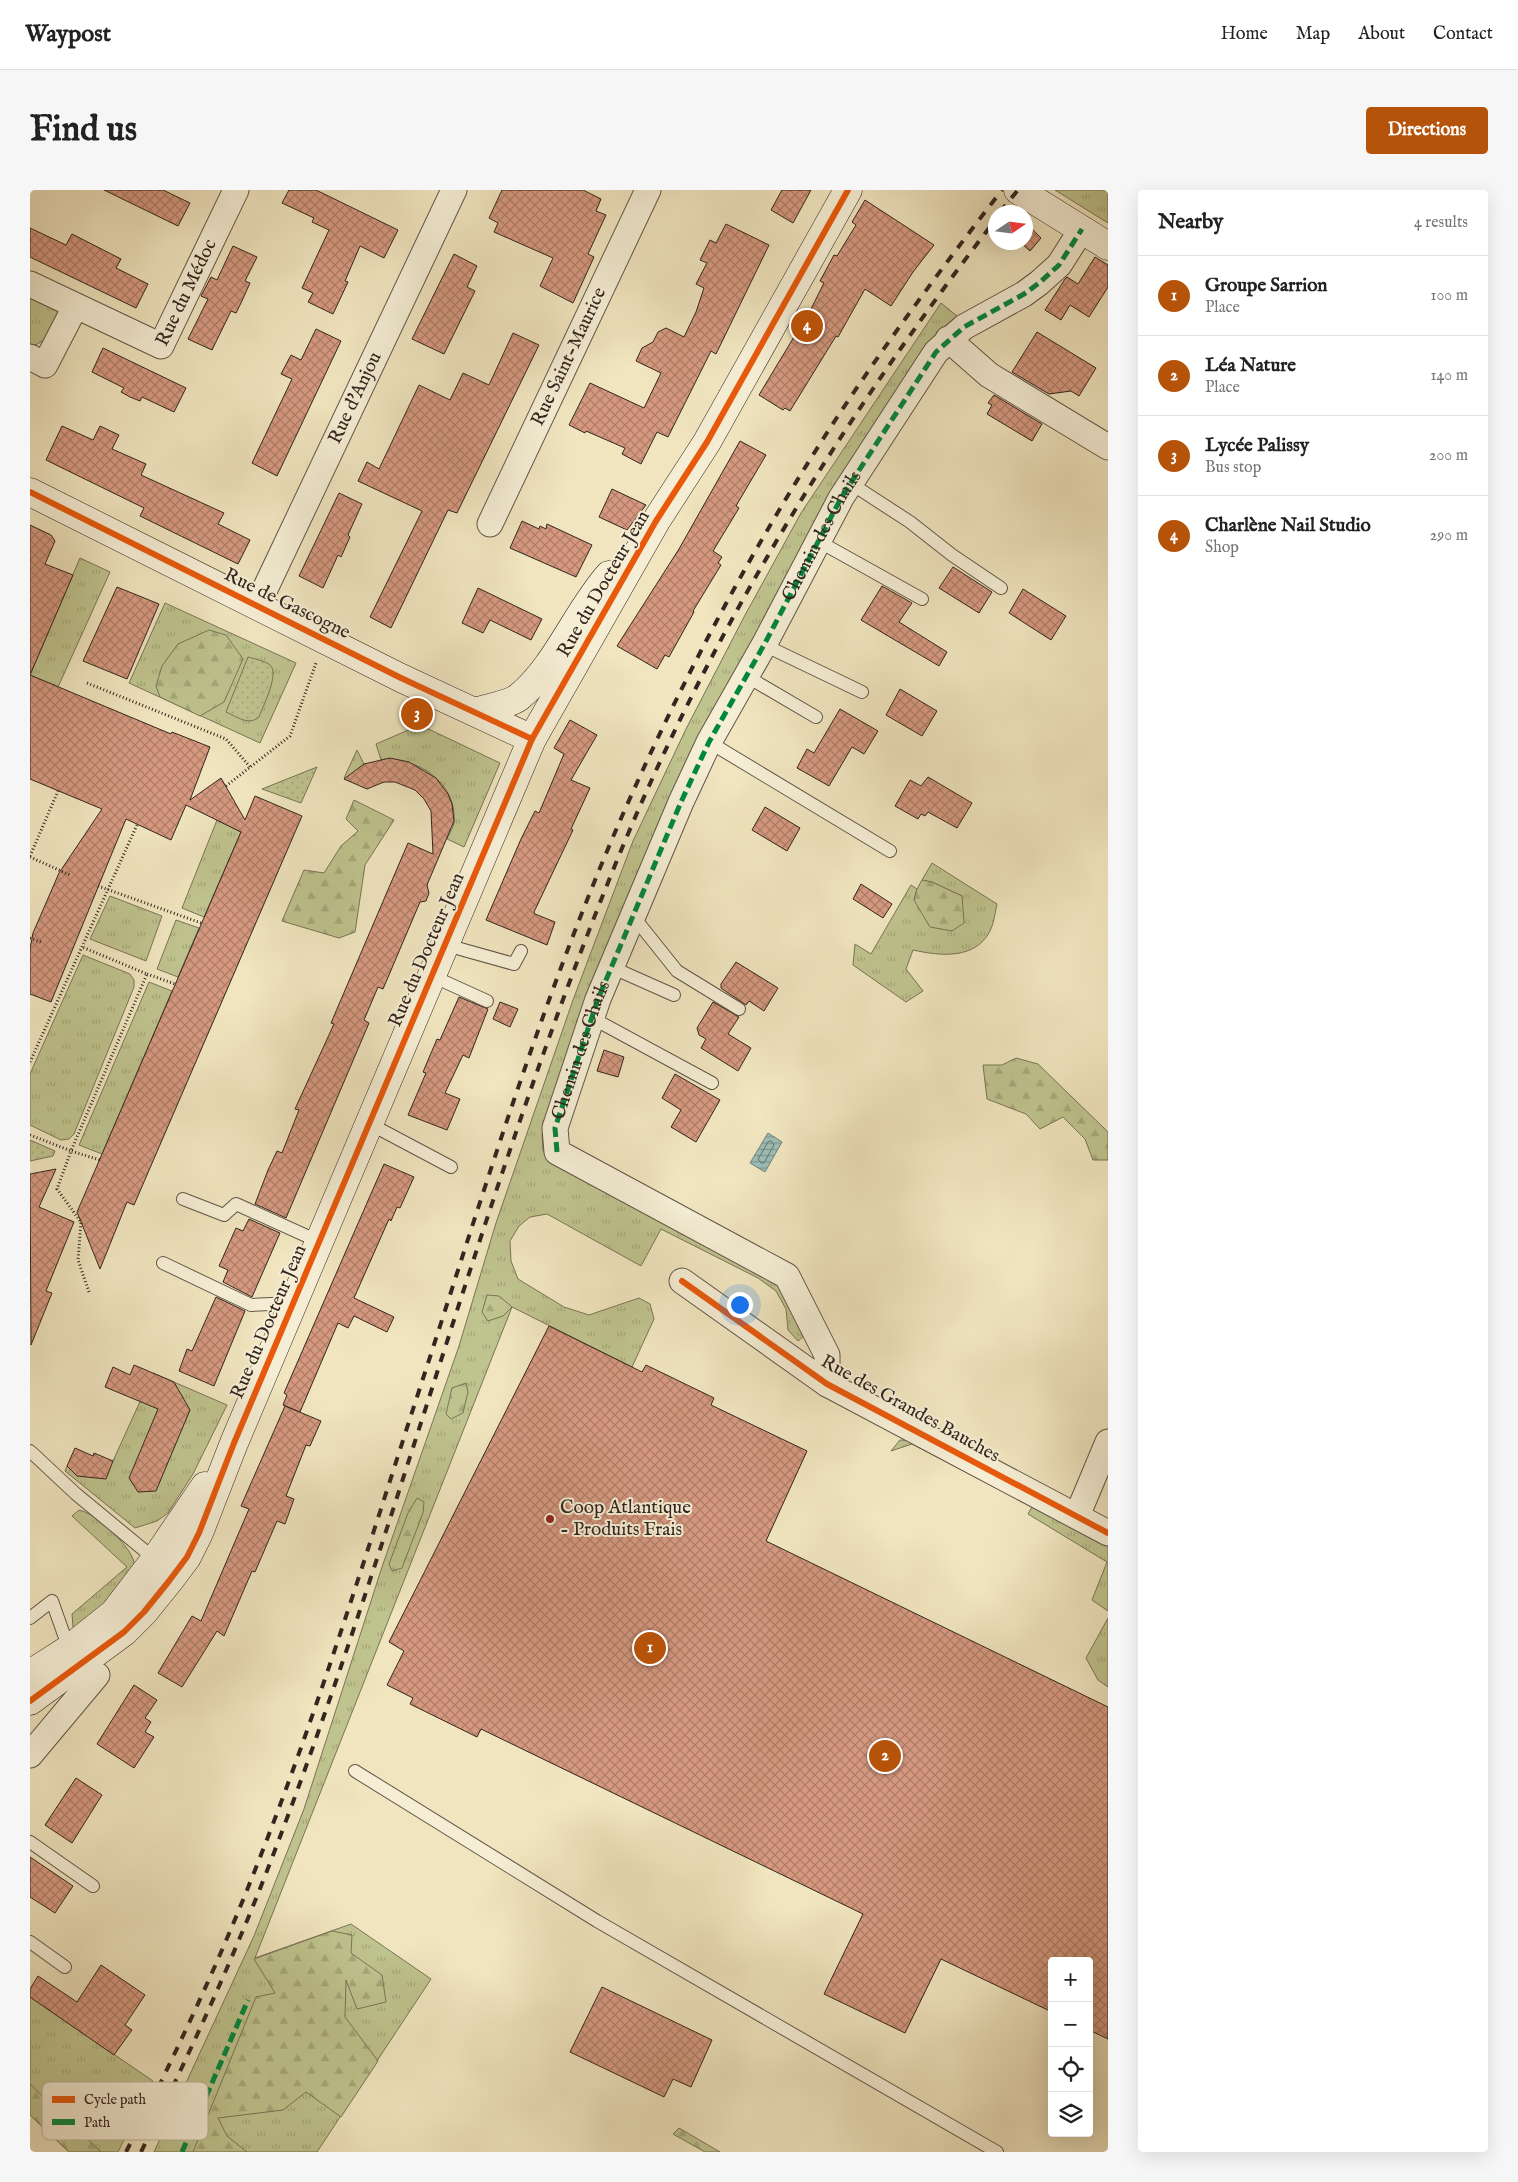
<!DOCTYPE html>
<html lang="en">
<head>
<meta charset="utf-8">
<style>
	:root { --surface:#fff; --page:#f6f6f6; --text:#222; --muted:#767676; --line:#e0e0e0; --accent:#b45309 }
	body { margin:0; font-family:"IM FELL English",serif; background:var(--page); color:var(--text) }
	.controls { position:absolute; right:15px; bottom:15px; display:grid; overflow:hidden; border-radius:5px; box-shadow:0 5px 20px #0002 }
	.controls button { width:45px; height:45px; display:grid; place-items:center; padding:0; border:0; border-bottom:1px solid var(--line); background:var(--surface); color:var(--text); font:25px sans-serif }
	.compass { position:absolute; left:958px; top:15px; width:45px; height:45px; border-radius:50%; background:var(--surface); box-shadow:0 5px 20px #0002; rotate:77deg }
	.you { position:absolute; left:709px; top:1114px; width:18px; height:18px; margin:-12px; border:4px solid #fff; border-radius:50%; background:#1a73e8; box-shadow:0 0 0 8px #1a73e833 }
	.badge { display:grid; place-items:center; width:32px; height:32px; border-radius:50%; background:var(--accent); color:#fff; font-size:16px; font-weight:700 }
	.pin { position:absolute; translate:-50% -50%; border:2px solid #fff; box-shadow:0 1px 5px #0006 }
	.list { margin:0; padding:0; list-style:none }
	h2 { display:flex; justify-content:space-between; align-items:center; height:65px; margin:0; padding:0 20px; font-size:21px }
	h2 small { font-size:16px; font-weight:400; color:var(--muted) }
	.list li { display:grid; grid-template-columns:32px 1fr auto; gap:15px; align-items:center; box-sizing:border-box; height:80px; padding:0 20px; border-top:1px solid var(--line) }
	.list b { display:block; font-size:19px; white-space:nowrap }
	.list p { margin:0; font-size:16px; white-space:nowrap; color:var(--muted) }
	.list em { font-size:16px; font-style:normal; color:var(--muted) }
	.icon { flex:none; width:28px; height:28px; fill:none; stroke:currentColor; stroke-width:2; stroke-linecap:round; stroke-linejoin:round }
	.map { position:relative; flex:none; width:1078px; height:1962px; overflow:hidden; border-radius:5px }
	header { display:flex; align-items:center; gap:30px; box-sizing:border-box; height:70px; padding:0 25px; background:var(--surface); border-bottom:1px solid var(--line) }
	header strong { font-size:24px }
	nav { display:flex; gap:28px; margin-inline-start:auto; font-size:18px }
	.intro { display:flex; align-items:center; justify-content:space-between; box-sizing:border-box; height:120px; padding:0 30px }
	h1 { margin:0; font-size:35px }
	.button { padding:12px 22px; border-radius:5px; background:var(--accent); color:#fff; font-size:18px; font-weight:700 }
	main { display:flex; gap:30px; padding:0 30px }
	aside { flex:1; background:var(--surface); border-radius:5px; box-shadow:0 5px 20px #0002 }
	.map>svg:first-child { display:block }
	.grass { fill:url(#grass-tufts); stroke:#797456 }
	.forest { fill:url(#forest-firs); stroke:#797456 }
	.garden { fill:url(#garden-dots); stroke:#797456 }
	.water { fill:url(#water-rules); stroke:#71817a }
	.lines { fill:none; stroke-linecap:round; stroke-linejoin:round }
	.shore { stroke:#67726b; stroke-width:1 }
	.building { fill:url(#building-cross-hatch); stroke:#33251f }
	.lane-casing { stroke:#625547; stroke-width:14 }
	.street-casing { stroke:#625547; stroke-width:27 }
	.secondary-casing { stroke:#33251f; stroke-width:29 }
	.path { stroke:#33251f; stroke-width:3; stroke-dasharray:1 2.5; stroke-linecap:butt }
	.lane { stroke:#f5eed5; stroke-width:12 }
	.street { stroke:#f5eed5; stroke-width:25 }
	.secondary { stroke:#f5eed5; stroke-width:28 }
	.rail { stroke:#33251f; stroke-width:4; stroke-dasharray:9 9; stroke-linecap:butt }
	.quiet { stroke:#00873e; stroke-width:5; stroke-dasharray:10 5; stroke-linecap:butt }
	.cycleway-casing { stroke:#f5eed5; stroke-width:9 }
	.cycleway { stroke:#e8590c; stroke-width:6 }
	.poi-dot { fill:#8f2418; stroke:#f5eed5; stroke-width:2 }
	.labels { text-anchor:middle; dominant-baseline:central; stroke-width:4; stroke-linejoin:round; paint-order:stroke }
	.street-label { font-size:19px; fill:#33251f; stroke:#f5eed5 }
	.poi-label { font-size:19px; fill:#33251f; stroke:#f5eed5; text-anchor:start }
	.key { fill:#f5eed5; stroke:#bbb29e; stroke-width:1 }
	.key-label { font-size:14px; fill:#33251f }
</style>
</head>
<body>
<header>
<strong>Waypost</strong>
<nav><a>Home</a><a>Map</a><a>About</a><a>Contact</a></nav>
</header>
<div class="intro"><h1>Find us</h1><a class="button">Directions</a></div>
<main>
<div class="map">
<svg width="1078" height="1962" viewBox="0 0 1078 1962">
	<defs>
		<pattern id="grass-tufts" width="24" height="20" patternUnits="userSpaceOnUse" patternTransform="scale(1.25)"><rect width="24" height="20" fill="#bfc38e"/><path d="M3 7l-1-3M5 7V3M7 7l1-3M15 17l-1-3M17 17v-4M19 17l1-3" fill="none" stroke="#a5a77a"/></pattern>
		<pattern id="forest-firs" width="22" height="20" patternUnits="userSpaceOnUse" patternTransform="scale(1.25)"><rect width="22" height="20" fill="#bfc38e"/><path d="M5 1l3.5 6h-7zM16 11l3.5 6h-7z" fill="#a5a77a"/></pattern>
		<pattern id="garden-dots" width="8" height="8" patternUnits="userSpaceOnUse" patternTransform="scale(1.25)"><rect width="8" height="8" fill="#bfc38e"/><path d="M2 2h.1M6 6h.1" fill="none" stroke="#a5a77a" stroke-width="1.8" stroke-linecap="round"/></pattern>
		<pattern id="water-rules" width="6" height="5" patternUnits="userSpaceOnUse" patternTransform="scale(1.25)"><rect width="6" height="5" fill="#9bbeb7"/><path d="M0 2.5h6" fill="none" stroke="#7f9a94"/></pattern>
		<pattern id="building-cross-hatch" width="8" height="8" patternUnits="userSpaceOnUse" patternTransform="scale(1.25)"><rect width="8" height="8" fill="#d69980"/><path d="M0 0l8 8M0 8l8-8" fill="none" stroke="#ae7d68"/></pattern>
	</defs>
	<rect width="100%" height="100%" fill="#f0e5bf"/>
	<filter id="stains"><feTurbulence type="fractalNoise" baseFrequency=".004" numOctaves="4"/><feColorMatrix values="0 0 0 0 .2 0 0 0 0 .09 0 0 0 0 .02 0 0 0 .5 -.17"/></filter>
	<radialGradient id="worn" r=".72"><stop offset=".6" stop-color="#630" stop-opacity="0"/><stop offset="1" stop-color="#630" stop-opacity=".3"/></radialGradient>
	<g class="grass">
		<polygon points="1025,0 1078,0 1078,33"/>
		<path d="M0 100 29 121C24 136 18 152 2 156L0 155Z"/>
		<polygon points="911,113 927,126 914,137 876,192 562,797 512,945 513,961 519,968 745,1088 775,1145 768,1151 758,1140 756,1119 746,1101 728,1088 631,1039 611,1076 517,1024 500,1027 489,1036 480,1051 481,1071 488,1089 534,1117 559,1125 609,1108 620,1114 624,1129 602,1177 482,1117 225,1768 321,1734 401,1789 287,1962 124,1962 224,1746 274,1619 352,1377 429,1156 466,1033 543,810 603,651 656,539 714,427 771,323"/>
		<polygon points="50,368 80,382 28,497 0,485"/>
		<polygon points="135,413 266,473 230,553 99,493"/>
		<path d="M390 535 470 573 434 657 417 649C419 644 424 637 424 632 428 593 385 565 351 570L346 554Z"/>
		<polygon points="327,560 334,574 316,590 314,588"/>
		<polygon points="187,630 211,642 174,727 152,718"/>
		<path d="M902 673 967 714C965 723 964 733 960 741 945 770 910 766 883 760L876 779 893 801 876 812 823 775 825 754 841 764 881 695 887 699 884 710 932 706 902 692 892 690Z"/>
		<polygon points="80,706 132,726 116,771 60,749"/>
		<polygon points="146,730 169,738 148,787 127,779"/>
		<polygon points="53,765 100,784 104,790 104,797 44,944 39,949 31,950 0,935 0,884"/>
		<polygon points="119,792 142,801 72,964 49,955"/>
		<polygon points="123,1183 197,1215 163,1284 138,1323 127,1331 105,1338 35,1281 37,1276 83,1271"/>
		<polygon points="870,1250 890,1251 1078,1355 1078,1421 1062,1410 1077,1372 998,1324 1002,1317 882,1254 861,1261"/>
		<path d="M49 1320C65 1323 98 1354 103 1369 105 1374 104 1379 102 1384L44 1449 42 1424 97 1377 42 1326Z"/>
		<polygon points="1078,1428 1078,1497 1068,1490 1056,1468"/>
		<polygon points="0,1807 123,1891 88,1962 39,1962 0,1925"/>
	</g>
	<g class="forest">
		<polygon points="179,440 196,445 213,469 194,512 170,526 130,507 126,496 132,476 148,454"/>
		<polygon points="324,610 364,630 335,675 325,742 309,748 252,731 274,680 294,683 311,656 328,641 316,629"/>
		<polygon points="892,690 902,692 932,706 934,733 922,741 900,737 884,710 887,699"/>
		<polygon points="986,868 1008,874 1078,942 1078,970 1063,970 1055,949 1033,927 1010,939 996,924 957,909 953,875 972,875"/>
		<polygon points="457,1105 469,1106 482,1117 473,1126 458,1131 452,1122"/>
		<polygon points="436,1193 438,1202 433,1223 421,1229 416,1224 422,1198"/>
		<polygon points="387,1308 394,1312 393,1323 372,1378 362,1381 359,1374 378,1323"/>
		<polygon points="302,1741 322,1745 321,1763 352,1785 356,1812 327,1819 316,1790 315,1827 348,1871 311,1927 276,1902 253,1920 188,1928 197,1946 217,1962 163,1962 226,1807 245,1803 224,1769"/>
		<polygon points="0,1894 71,1962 39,1962 0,1925"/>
		<polygon points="649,1938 690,1962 675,1962 643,1944"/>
	</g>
	<g class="garden">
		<path d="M218 467C225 469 235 471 240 475 250 483 233 516 229 527 219 536 207 527 196 522Z"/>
		<polygon points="287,577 271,613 232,599"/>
		<polygon points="0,950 25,961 23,966 0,971"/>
	</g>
	<polygon class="water" points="738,943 752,952 735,982 720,973"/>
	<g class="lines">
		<polygon class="shore" points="741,951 744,955 734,973 731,973 728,969 738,952"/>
	</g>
	<g class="building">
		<polygon points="74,0 133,0 160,13 148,36"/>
		<polygon points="259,0 286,0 368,40 354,68 330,56 315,91 318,92 303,124 278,112 283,103 272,98 299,40 282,32 284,28 252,13"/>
		<polygon points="472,0 553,0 571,9 566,21 576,25 558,64 564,67 543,113 510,96 523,68 464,42 468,33 459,28"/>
		<polygon points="752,0 781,0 763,33 741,20"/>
		<polygon points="835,10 904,55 883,82 861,116 835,99 808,147 806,146 760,221 755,218 753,220 729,205 782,117 794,93 790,91 804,65 807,66 826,35 822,32"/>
		<polygon points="996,33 1011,48 1000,61 990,52 996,52"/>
		<polygon points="696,34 739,55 686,164 681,161 638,247 627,242 611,274 592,264 595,258 556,241 555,243 539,235 560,193 614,218 631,183 606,171 612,158 623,152 628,142 636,138 654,147 666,122 674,98 666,94 677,73 670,70 680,50 686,53"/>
		<polygon points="0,38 36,55 42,44 91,69 86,78 118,94 106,118 0,67"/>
		<polygon points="203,56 227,67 215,91 220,93 211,113 206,123 201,121 182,160 158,149 178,109 171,106 181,87 187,90"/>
		<polygon points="424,64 447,76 437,97 445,101 414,164 382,149"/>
		<polygon points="1065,67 1078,75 1078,97 1059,127 1040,115 1031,130 1015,120 1035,89 1037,87 1048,94"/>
		<polygon points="286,139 311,151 247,286 222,273 262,189 251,184 261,165 271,170"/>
		<polygon points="1007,142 1066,178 1049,206 1041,201 1019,204 982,182"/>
		<polygon points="483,143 509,155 427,323 418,320 361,438 340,427 392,321 328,291 337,272 349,279 389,195 420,210 433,183 459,195"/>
		<polygon points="73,158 156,198 144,222 112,207 110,211 100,207 91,202 94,198 62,182"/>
		<polygon points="964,205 1012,234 1002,251 957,224 962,215 958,213"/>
		<polygon points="32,236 63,250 70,236 89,245 82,259 116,274 111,285 194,323 188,334 220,350 208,374 110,326 114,318 16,270"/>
		<polygon points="710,251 736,265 706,316 709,318 683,361 692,367 688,373 691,375 663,421 664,422 639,467 635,465 627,479 587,456 649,359"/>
		<polygon points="582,299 616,315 597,340 569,327"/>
		<polygon points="309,303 332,314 318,345 320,347 311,367 308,365 293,398 269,386"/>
		<polygon points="492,331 509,339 510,336 516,339 517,334 562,355 546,387 480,358"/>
		<polygon points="0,335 21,345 25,351 15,374 43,385 0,485 141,544 142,542 180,557 160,610 191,588 215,630 225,606 272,626 104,1015 97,1012 70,1079 47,1022 211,642 156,615 141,650 96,629 21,812 0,804 0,759 3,743 29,683 72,619 0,589"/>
		<polygon points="923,377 962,402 949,423 909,398"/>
		<polygon points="852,396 882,413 869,432 917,462 909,476 831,430"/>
		<polygon points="87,397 129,414 97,489 53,471"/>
		<polygon points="448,398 512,429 501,450 460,430 453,443 432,433"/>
		<polygon points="993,399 1036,426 1021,450 979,423"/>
		<polygon points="870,499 907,521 892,546 856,525"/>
		<polygon points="810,519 848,541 834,564 822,557 799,596 767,578 777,559 784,563"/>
		<polygon points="540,530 567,545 541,590 560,598 541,639 543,640 504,722 505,724 525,732 517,755 456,730 491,649 505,621 509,623 534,564 524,558"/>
		<polygon points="360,568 379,572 406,588 418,604 422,614 424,631 397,695 399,703 396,711 390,712 353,799 348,797 334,830 339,833 256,1028 225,1014 238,980 247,961 252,963 269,920 265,919 304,834 301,833 378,653 403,664 401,621 394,609 385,600 365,592 354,592 337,599 314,589 334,574"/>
		<polygon points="898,587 942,613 927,638 898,622 895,626 891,624 888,629 865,616 880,590 891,596"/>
		<polygon points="735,617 770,638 757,661 722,640"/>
		<polygon points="831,694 862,714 853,728 823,709"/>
		<polygon points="706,772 748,798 734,821 719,811 716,815 691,798 691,794"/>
		<polygon points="429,807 458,819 439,868 433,865 415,903 430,909 417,940 378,925 396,883 393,882 407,849 410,850"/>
		<polygon points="470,812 488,819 480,837 463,829"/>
		<polygon points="683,812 709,827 698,844 721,858 708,881 671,858 676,849 669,845 667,838"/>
		<polygon points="574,860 594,867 588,887 567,881"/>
		<polygon points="645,884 690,910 666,952 641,937 651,920 632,908"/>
		<polygon points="354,974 384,987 370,1018 367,1017 361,1031 359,1029 324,1108 364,1127 357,1142 324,1126 318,1138 308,1133 270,1222 253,1215 257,1205 254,1203"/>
		<polygon points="26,979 9,1017 44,1032 16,1101 22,1103 1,1155 0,984"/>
		<polygon points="219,1029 250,1043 222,1107 193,1092 198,1080 189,1076 206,1038 213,1041"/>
		<polygon points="186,1107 215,1121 184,1196 149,1181 157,1159 162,1161"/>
		<polygon points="519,1136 612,1182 616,1175 684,1208 681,1215 777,1261 736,1351 1078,1517 1078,1849 1059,1840 1059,1771 1022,1771 1022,1822 911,1769 875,1843 794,1804 833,1724 451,1539 447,1547 380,1514 383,1508 357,1495 374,1461 359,1452"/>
		<polygon points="104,1175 144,1192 160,1220 126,1301 108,1302 99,1288 128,1219 75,1197 83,1177 100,1185"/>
		<polygon points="255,1216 291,1231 280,1256 276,1255 256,1306 264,1309 255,1334 247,1331 225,1382 222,1381 194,1446 187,1441 152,1497 128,1483 162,1426 171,1431 219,1319 211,1316"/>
		<polygon points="45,1258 63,1266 64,1263 83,1271 76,1289 47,1286 37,1276"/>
		<polygon points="104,1495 127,1510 115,1528 121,1532 115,1542 124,1547 104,1578 67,1554"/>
		<polygon points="46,1588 72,1605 42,1653 15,1635"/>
		<polygon points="0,1667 43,1696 25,1723 0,1707"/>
		<polygon points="71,1775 115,1805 95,1835 102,1840 84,1865 0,1807 0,1799 8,1786 47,1812"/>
		<polygon points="572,1797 682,1850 661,1897 643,1889 634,1907 540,1862"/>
	</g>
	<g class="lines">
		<g class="lane-casing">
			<g id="lane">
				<polyline points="820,293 880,332 922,365 971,398"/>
				<polyline points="788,351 892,409"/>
				<polyline points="734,455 832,502"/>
				<polyline points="716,486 786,527"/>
				<polyline points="679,552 860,661"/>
				<polyline points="603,726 647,781 709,819"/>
				<polyline points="416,755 484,774 491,761"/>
				<polyline points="581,777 644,805"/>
				<polyline points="402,786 457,811"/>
				<polyline points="562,828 682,893"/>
				<polyline points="340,934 421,977"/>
				<polyline points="153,1009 194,1025 206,1014 290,1052"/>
				<polyline points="133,1073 221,1115 264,1113"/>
				<polyline points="0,1261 46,1304 126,1370"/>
				<polyline points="0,1428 22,1411 39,1459"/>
				<polyline points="325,1581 567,1731 967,1962"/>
				<polyline points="0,1652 63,1696"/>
				<polyline points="0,1752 35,1777"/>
			</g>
		</g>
		<g class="street-casing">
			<g id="street">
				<path id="s1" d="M0 94 131 156 206 0"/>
				<polyline points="918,149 959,185 1078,257"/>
				<polyline points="0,167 15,175 45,117"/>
				<path id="s2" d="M460 334 618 0"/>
				<path id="s3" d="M227 416 424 0"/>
				<polyline points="652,1091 797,1194 1078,1343"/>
				<polyline points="797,1194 797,1165 757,1086 527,962 525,938 568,809 651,612 679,552 734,455 811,308 906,162 934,137 994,104 1009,93 1029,75 1052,39"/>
				<polyline points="1047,1326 1078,1252"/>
				<polyline points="0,1565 67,1485"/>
			</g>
		</g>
		<g class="secondary-casing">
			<g id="secondary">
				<polyline points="988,0 1078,56"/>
				<polyline points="0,302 371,488 502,549"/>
				<path d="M445 522C457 518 480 514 489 507 526 477 547 421 579 385"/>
				<polyline points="0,1484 39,1459 84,1423 126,1368 175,1296"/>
				<polyline points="0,1511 94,1442 114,1422 139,1391 157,1367 169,1343 204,1253 502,549 626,331 677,252 818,0"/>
			</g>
		</g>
		<g class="path">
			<polyline points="57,493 196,549 221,578"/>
			<polyline points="196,596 260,546 286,473"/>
			<polyline points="0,666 28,601"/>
			<polyline points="0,667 40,685"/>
			<polyline points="68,696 171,733"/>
			<polyline points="0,748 13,753"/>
			<polyline points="117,784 145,794"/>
			<polyline points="0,872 107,635"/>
			<polyline points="0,945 41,961 117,784 52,757"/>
			<polyline points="59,1102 48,1070 51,1032 27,999 41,961 70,970"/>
		</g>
		<use href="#lane" class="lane"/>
		<use href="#street" class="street"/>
		<use href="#secondary" class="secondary"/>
		<g class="rail">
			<polyline points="970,22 988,0"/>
			<path d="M96 1962C127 1901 157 1839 185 1776 265 1594 324 1402 385 1213 448 1021 506 826 586 640 648 497 721 359 806 229 858 150 914 75 972 0"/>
			<path d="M111 1962C160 1863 206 1763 245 1660 372 1327 458 980 595 651 689 427 818 221 966 29"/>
		</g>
		<g class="quiet">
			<path id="s4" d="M527 962 525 938 568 809 651 612 679 552 734 455 811 308 906 162 934 137 994 104 1009 93 1029 75 1052 39"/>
			<polyline points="152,1962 218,1810"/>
		</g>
		<g class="cycleway-casing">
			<g id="cycleway">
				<polyline points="0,302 371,488 502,549"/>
				<polyline points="652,1091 797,1194 1078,1343"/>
				<polyline points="0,1511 94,1442 114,1422 139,1391 157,1367 169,1343 204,1253 502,549 626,331 677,252 818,0"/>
			</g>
		</g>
		<use href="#cycleway" class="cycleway"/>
	</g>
	<circle class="poi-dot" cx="520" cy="1329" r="5"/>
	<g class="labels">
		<g class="street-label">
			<text stroke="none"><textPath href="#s1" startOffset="204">Rue du Médoc</textPath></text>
			<text stroke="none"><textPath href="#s2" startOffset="185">Rue Saint-Maurice</textPath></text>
			<text stroke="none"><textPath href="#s3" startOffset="230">Rue d'Anjou</textPath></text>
			<text stroke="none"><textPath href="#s4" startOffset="675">Chemin des Chails</textPath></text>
			<text transform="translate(574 394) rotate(-60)">Rue du Docteur Jean</text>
			<text transform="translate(257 414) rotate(26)">Rue de Gascogne</text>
			<text transform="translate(397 760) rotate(-67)">Rue du Docteur Jean</text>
			<text stroke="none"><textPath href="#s4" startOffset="106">Chemin des Chails</textPath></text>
			<text transform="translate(239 1132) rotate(-67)">Rue du Docteur Jean</text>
			<text transform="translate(880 1219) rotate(29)">Rue des Grandes Bauches</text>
		</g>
		<g class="poi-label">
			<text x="530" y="1318">Coop Atlantique<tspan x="530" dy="22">- Produits Frais</tspan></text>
		</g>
	</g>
	<rect x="12" y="1892" width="166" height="58" rx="8" class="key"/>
	<rect x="22" y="1906" width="23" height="7" fill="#e8590c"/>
	<rect x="22" y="1929" width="23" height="6" fill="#00873e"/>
	<g class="key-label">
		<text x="54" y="1914">Cycle path</text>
		<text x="54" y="1937">Path</text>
	</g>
	<rect width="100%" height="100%" filter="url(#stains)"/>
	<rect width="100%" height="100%" fill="url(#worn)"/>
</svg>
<div class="controls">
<button>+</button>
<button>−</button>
<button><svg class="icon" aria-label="locate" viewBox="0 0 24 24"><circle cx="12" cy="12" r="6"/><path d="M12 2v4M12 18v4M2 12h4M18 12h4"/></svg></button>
<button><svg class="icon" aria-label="layers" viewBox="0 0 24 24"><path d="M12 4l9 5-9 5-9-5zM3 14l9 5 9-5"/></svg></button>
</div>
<svg class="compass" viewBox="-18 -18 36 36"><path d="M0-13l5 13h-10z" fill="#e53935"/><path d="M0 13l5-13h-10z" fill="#767676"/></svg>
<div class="you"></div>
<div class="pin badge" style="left:620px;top:1458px">1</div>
<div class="pin badge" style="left:855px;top:1566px">2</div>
<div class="pin badge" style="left:387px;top:524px">3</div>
<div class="pin badge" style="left:777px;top:136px">4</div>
</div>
<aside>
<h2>Nearby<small>4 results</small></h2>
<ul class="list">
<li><span class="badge">1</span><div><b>Groupe Sarrion</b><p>Place</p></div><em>100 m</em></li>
<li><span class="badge">2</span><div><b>Léa Nature</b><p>Place</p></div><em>140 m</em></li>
<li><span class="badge">3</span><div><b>Lycée Palissy</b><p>Bus stop</p></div><em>200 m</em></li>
<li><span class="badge">4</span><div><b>Charlène Nail Studio</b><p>Shop</p></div><em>290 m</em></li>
</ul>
</aside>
</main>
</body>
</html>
